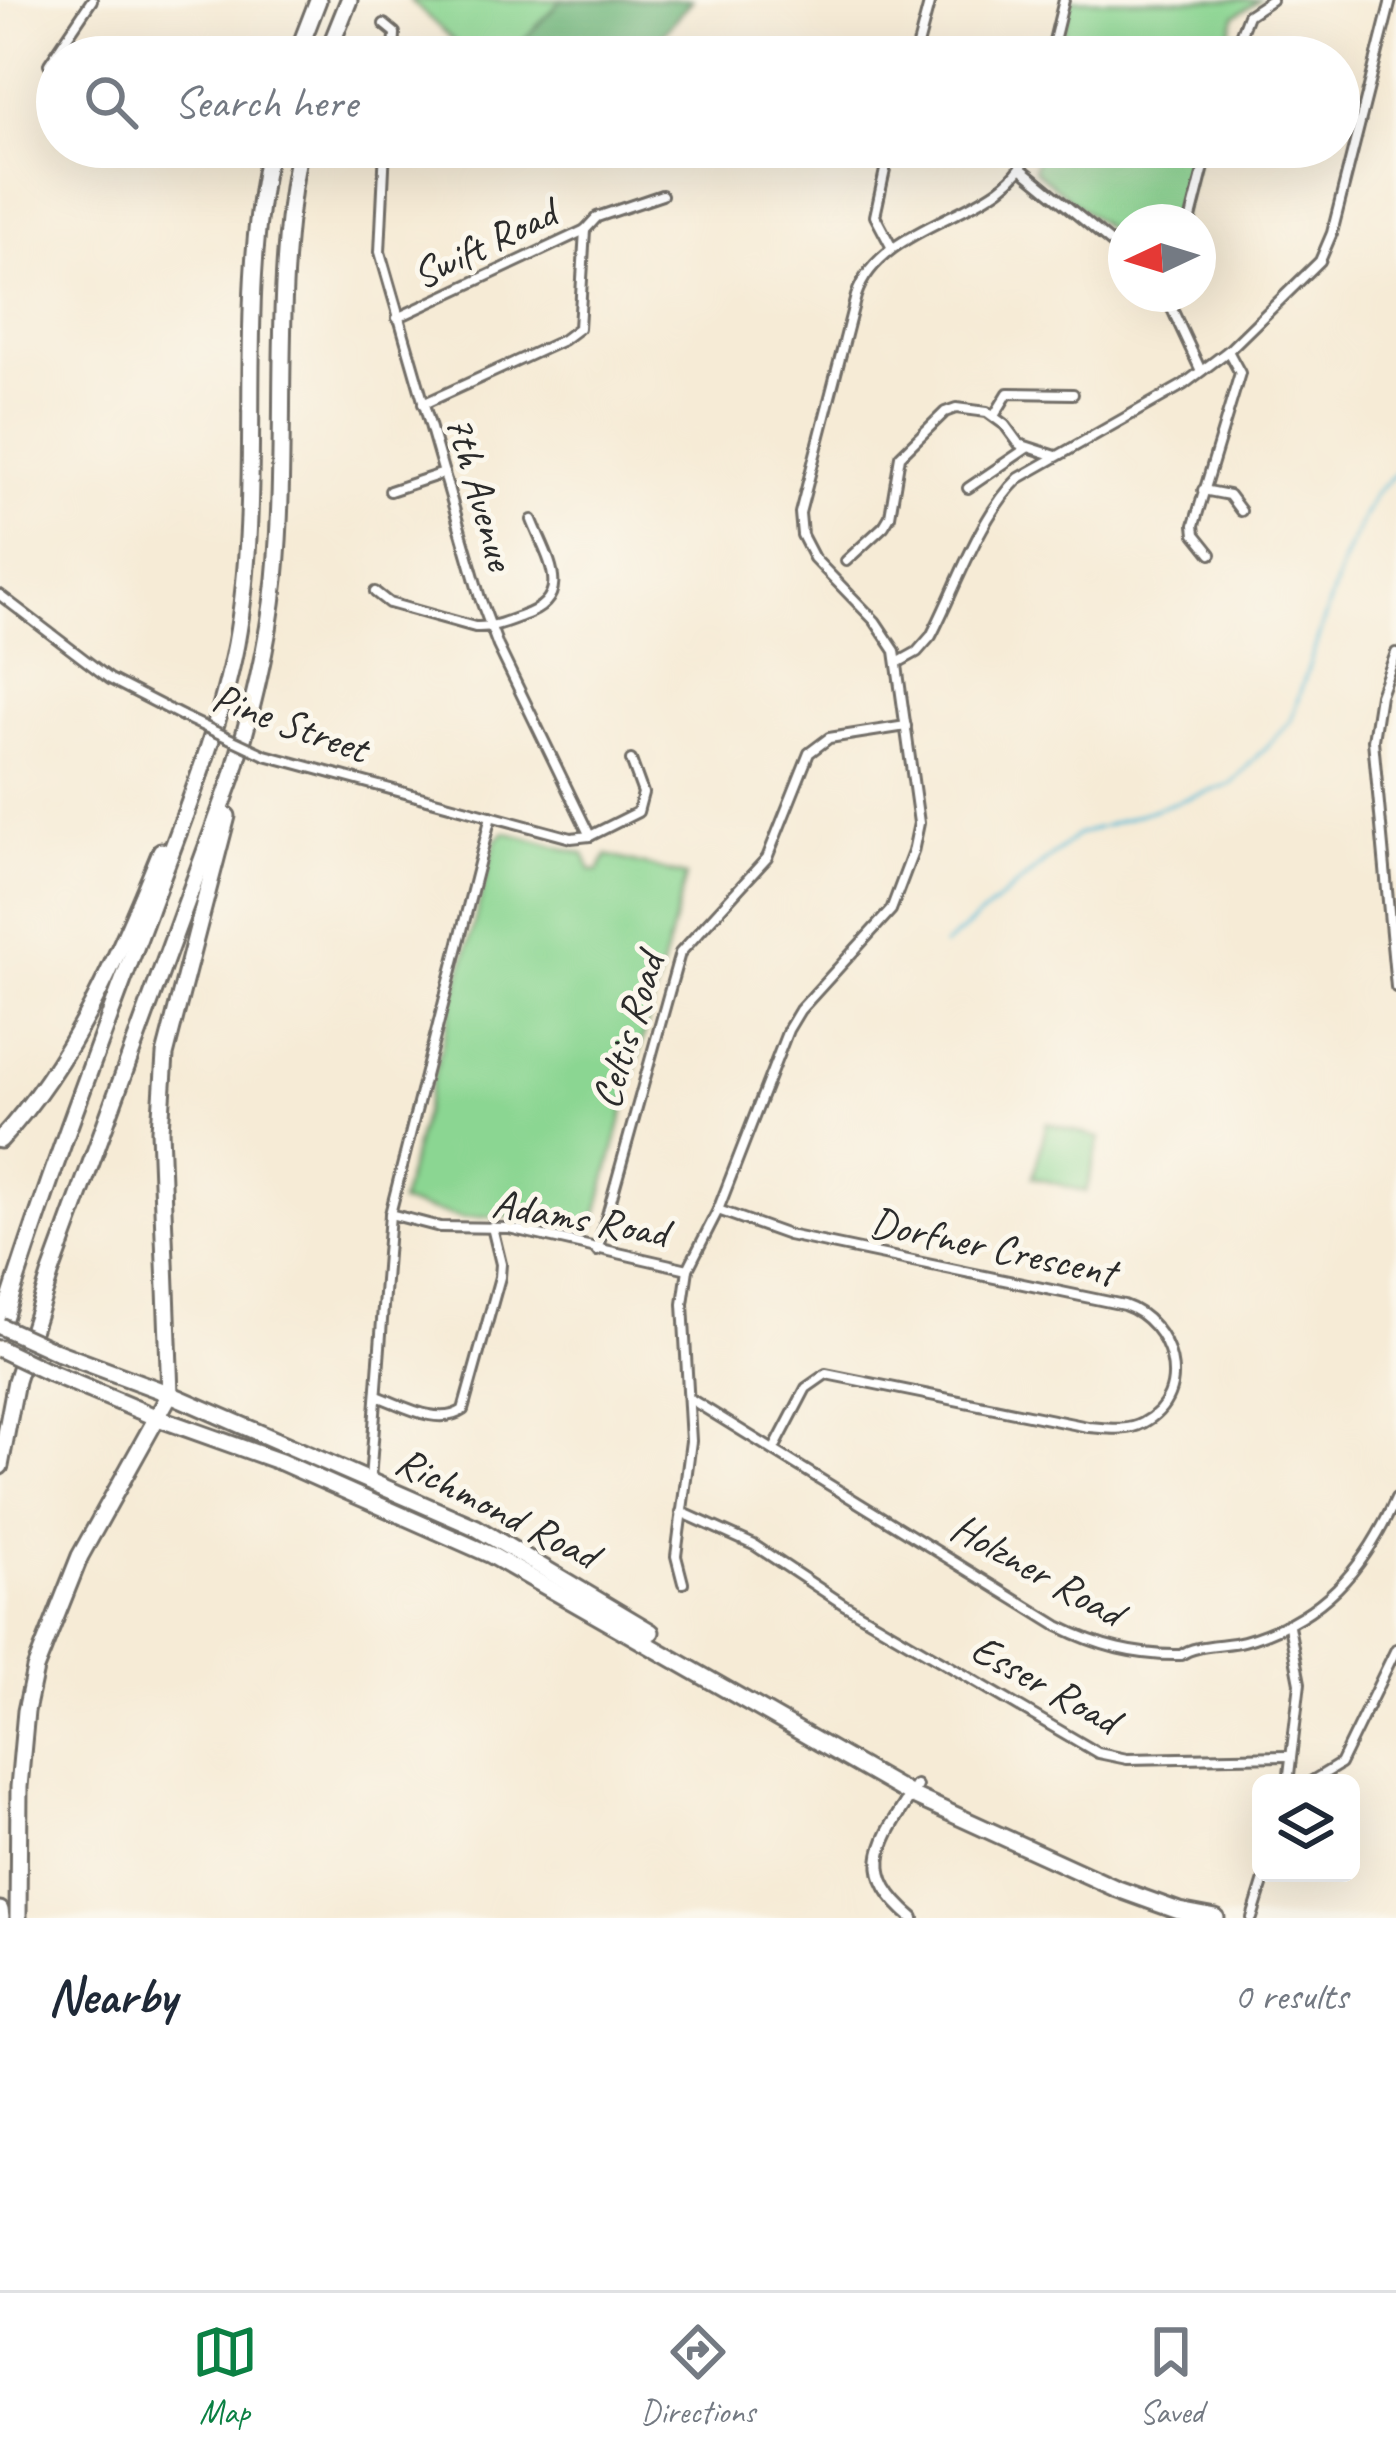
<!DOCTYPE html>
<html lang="en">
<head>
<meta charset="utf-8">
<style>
	:root { --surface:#fff; --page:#f2f2f3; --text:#1f2937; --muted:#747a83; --line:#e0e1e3; --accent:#0b8043 }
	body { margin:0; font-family:Caveat,sans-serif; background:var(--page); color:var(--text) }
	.controls { position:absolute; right:36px; bottom:36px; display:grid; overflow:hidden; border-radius:18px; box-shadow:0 12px 48px #0002 }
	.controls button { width:108px; height:108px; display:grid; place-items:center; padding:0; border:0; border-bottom:3px solid var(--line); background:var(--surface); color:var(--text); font:60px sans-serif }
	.compass { position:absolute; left:1108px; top:204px; width:108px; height:108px; border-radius:50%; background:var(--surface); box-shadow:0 12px 48px #0002; rotate:266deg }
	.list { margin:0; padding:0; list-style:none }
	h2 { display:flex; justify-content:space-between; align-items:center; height:156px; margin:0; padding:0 48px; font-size:51px }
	h2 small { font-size:39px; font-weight:400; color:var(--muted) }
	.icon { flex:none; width:66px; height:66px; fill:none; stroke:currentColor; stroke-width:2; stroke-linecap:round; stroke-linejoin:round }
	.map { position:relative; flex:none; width:1396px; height:1918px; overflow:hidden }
	.search { position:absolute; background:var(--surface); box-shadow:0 12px 48px #0002; left:36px; right:36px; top:36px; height:132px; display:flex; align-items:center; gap:30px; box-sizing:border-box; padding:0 42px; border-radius:66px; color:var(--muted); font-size:45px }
	.sheet { height:372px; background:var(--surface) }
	nav { display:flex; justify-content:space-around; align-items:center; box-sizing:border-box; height:168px; border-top:3px solid var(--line); background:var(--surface); font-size:33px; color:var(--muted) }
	nav a { display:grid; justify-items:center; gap:6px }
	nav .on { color:var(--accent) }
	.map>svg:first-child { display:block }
	.green { fill:#8bd692; stroke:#5b805e; stroke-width:3 }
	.forest { fill:#70b77c; stroke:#4e7154; stroke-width:3 }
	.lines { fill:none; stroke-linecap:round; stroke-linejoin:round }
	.stream { stroke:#59bbd7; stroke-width:3 }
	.street-casing { stroke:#726e67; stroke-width:14 }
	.secondary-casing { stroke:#726e67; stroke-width:16 }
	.highway-casing { stroke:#726e67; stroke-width:21 }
	.street { stroke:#fff; stroke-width:8 }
	.secondary { stroke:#fff; stroke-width:10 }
	.highway { stroke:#fff; stroke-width:15 }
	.street-bridge-casing { stroke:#726e67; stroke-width:14; stroke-linecap:butt }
	.highway-bridge-casing { stroke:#726e67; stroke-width:21; stroke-linecap:butt }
	.street-bridge { stroke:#fff; stroke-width:8 }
	.highway-bridge { stroke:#fff; stroke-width:15 }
	.labels { text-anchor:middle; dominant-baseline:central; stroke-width:10; stroke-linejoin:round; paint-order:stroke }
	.street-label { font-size:42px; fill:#2b2b2b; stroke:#fbf7ec }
</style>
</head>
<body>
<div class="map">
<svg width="1396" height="1918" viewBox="0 0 1396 1918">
	<rect width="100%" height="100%" fill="#fbf7ec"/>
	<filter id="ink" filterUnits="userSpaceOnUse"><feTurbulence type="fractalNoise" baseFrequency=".00833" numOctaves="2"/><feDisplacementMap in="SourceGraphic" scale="24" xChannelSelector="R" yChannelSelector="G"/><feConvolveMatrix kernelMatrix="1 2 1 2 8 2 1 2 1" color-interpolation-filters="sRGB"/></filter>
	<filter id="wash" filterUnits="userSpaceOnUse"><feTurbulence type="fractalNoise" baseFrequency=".004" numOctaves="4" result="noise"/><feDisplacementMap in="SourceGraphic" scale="48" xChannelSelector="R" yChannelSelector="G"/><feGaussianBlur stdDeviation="2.7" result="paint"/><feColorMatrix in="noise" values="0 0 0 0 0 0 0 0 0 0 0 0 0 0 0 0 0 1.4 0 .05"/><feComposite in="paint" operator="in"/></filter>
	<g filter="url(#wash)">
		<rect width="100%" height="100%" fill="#f6ebd6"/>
		<g class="green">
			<polygon points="410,0 692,0 643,57 471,57"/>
			<polygon points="1071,0 1259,0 1235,16 1223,57 1058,57"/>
			<polygon points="1039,147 1199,147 1178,222 1126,222 1126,244 1034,170"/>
			<polygon points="505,832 584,854 591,870 598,871 607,855 686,876 593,1229 585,1239 508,1216 463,1218 400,1203 496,840"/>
			<polygon points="1047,1123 1100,1138 1086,1192 1033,1177"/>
		</g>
		<polygon class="forest" points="562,0 692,0 643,57 507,57"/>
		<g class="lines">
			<polyline class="stream" points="944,946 1077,835 1231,784 1291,720 1344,559 1375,493 1396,473"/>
		</g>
	</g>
	<g filter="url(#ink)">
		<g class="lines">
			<g class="street-casing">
				<g id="street">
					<polyline points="384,24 395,33 394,57"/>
					<polyline points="915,57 930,0"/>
					<polyline points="1050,57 1064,0"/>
					<polyline points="1232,57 1248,15 1271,0"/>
					<polyline points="49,64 92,0"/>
					<polyline points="385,147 380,252 480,598 498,646 590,836"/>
					<polyline points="890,147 875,216 892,248"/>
					<polyline points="1022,169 1126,255"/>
					<polyline points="1190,222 1209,147"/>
					<polyline points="1165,294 1201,371"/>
					<polyline points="397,318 585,230 597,217 662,195"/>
					<polyline points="423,404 563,340 579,328 585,230"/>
					<polyline points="994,416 1008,393 1073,394"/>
					<polyline points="968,488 1027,448"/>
					<polyline points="1203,490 1229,495 1241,511"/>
					<polyline points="390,491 444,473"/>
					<polyline points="1211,554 1195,534 1194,525 1240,373 1228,351"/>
					<polyline points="846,561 884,526 890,516 900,456 945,412 956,408 987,412 1005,425 1019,444 1056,456"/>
					<path d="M375 592 389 603 475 627C492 628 506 622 522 616 576 598 547 558 532 520"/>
					<polyline points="0,595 110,679 182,716"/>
					<polyline points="1396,653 1380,695 1373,740 1396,987"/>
					<path d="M899 662 917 652 931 636C956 588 980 515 1019 478L1183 385 1228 351 1320 261 1332 233 1391 0"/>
					<polyline points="265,755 571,838 590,836 638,812 643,793 631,760"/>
					<path d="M718 1210 788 1235 1124 1305C1172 1321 1196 1395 1143 1423 1127 1432 1106 1428 1088 1427L826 1374 806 1388 774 1449"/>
					<polyline points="390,1214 440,1227 509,1228 688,1269"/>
					<polyline points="597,1251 680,953 767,858 809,753 829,738 906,726"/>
					<path d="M377 1396C402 1405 438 1427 463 1410L500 1277 501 1264 492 1227"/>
					<path d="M692 1400 1058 1626C1098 1646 1136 1656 1181 1655 1195 1644 1226 1646 1244 1641 1322 1619 1364 1570 1396 1498"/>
					<polyline points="370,1480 390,1214 491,816"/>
					<polyline points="681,1512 754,1545 843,1604 1098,1753 1127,1759 1289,1756"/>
					<path d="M683 1583 676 1556 691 1441 683 1304 688 1269 718 1210 788 1030 800 1010 891 910 913 852 919 823 895 651 875 621 814 558 802 535 800 513 856 296C882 217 1013 217 1030 147"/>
					<polyline points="1288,1783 1300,1683 1289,1626"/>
					<polyline points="1309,1783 1340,1764 1396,1649"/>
					<polyline points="1252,1918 1266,1873"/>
				</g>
			</g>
			<g class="secondary-casing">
				<path id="secondary" d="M913 1918C854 1869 884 1839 916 1786"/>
			</g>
			<g class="highway-casing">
				<g id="highway">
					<polyline points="296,57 318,0"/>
					<polyline points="326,57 349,0"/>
					<path d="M0 1140C75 1059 120 952 161 851"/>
					<path d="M0 1331C44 1189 97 1050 149 911 180 827 219 733 236 644 266 480 234 311 270 147"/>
					<polyline points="57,1352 170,1394 475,1527 651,1632"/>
					<polyline points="48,1372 155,1417 281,1462 491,1555 911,1795 1115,1888 1179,1911 1216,1918"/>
					<path d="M0 1466 16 1381 50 1275 232 778C251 713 268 647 275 579 289 435 271 291 300 147"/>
					<polyline points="0,1910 1,1918"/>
					<polyline points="18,1918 19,1787 26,1711 35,1669 80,1556 170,1394 160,1130 165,1055 227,816"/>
				</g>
			</g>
			<use href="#street" class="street"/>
			<use href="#secondary" class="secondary"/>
			<use href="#highway" class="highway"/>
			<g class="street-bridge-casing">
				<polyline id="street-bridge" points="182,716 265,755"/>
			</g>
			<g class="highway-bridge-casing">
				<g id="highway-bridge">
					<polyline points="0,1326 57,1352"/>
					<polyline points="0,1349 48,1372"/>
				</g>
			</g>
			<use href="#street-bridge" class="street-bridge"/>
			<use href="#highway-bridge" class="highway-bridge"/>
		</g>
	</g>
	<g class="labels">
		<g class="street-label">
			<text transform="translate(484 244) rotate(-26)">Swift Road</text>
			<text transform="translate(480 492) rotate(74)">7th Avenue</text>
			<text transform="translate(290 723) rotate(20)">Pine Street</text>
			<text transform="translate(628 1031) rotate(-73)">Celtis Road</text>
			<text transform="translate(580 1218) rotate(10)">Adams Road</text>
			<text transform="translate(993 1247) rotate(12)">Dorfner Crescent</text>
			<text transform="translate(497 1508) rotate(27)">Richmond Road</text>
			<text transform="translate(1037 1570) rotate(29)">Holzner Road</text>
			<text transform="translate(1045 1684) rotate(29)">Esser Road</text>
		</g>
	</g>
</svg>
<div class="controls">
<button><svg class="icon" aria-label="layers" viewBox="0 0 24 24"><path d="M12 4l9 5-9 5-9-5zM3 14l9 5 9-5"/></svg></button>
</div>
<svg class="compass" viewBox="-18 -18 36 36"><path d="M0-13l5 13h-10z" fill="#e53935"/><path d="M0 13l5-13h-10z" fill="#747a83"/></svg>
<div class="search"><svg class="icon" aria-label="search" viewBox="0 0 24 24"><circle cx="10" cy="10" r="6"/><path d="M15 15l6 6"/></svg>Search here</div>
</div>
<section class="sheet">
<h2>Nearby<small>0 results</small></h2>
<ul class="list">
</ul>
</section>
<nav>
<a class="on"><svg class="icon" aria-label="map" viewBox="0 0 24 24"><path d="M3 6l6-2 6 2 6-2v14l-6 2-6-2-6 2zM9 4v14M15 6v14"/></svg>Map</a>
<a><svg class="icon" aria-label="directions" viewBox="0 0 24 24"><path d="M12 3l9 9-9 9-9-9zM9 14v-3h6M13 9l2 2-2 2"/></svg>Directions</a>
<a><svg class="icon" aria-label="saved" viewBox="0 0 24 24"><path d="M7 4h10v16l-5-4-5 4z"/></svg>Saved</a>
</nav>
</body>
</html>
